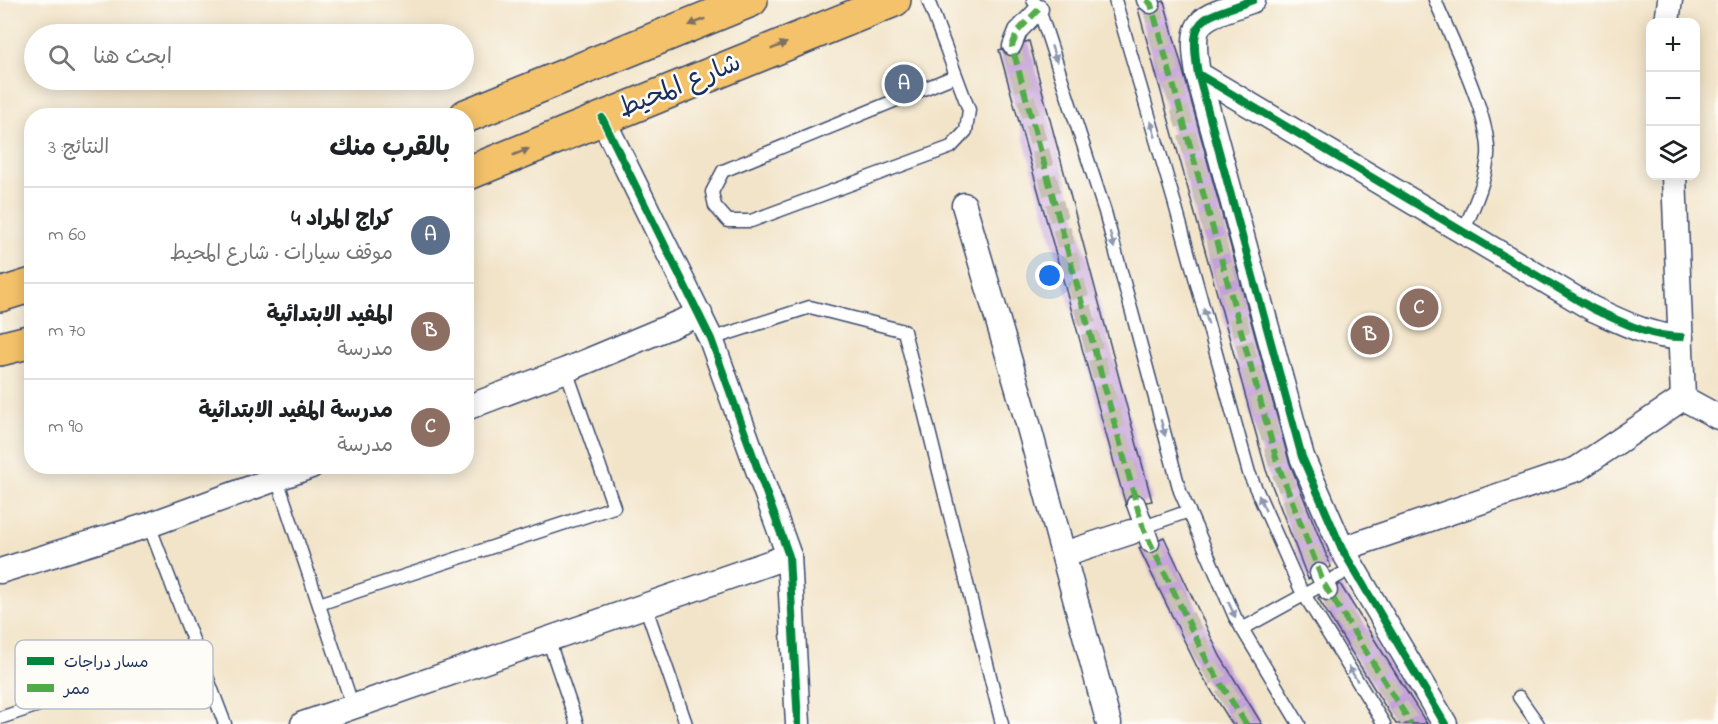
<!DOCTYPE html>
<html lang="ar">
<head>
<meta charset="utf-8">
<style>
	:root { --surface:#fff; --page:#f6f6f6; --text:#202124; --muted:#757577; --line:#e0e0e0; --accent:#db2777 }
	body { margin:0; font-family:"Indie Flower","Playpen Sans Arabic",sans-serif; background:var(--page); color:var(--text); direction:rtl }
	.controls { position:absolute; right:18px; top:18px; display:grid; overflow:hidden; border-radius:12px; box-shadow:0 3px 15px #0003 }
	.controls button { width:54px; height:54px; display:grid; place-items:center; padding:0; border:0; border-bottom:2px solid var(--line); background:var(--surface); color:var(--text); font:30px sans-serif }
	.you { position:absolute; left:1050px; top:276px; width:21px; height:21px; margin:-15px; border:4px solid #fff; border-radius:50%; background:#1a73e8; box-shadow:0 0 0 9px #1a73e833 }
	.badge { display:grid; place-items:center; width:39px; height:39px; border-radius:50%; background:var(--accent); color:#fff; font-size:20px; font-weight:700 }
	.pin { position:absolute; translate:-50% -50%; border:3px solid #fff; box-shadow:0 2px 6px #0006 }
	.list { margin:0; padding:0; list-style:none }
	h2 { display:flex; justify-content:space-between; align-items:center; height:78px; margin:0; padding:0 24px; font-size:26px }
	h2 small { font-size:20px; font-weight:400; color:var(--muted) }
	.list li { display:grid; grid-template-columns:39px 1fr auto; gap:18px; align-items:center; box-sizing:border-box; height:96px; padding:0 24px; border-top:2px solid var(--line) }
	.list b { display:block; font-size:22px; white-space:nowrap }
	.list p { margin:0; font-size:20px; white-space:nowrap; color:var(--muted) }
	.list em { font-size:20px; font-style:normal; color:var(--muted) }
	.icon { flex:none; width:33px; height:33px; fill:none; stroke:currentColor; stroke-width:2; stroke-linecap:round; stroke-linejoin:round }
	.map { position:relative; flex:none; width:1718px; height:724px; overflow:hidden; direction:ltr }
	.search { position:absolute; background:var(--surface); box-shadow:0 3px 15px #0003; left:24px; top:24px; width:450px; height:66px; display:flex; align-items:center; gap:15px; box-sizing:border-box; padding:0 21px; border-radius:33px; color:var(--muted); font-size:22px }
	.panel { position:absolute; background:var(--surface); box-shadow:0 3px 15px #0003; left:24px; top:108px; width:450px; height:366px; border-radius:24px; direction:rtl }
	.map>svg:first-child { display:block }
	.building { fill:#c5a1d9 }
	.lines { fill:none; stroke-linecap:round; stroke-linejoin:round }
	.pedestrian-tunnel { stroke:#c7c0b4; stroke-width:18; stroke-dasharray:18 9; stroke-linecap:butt }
	.service-casing { stroke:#3b4a6e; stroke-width:15 }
	.pedestrian-casing { stroke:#3b4a6e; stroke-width:21 }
	.minor-casing { stroke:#3b4a6e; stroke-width:27 }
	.primary-casing { stroke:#3b4a6e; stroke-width:36 }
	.service { stroke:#fff; stroke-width:12 }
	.pedestrian { stroke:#fff; stroke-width:18 }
	.minor { stroke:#fff; stroke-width:24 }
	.primary { stroke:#f3c26a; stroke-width:33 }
	.quiet { stroke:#52ab49; stroke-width:6; stroke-dasharray:12 6; stroke-linecap:butt }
	.cycleway-casing { stroke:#fdfcf7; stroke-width:11 }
	.cycleway { stroke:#00873e; stroke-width:8 }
	.oneway { fill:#7c7163 }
	.oneway2 { fill:#8d97ae }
	.labels { text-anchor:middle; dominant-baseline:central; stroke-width:5; stroke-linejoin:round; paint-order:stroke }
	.street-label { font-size:26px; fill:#1b2f5e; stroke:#fdfcf7 }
	.key { fill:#fdfcf7; stroke:#b9bec9; stroke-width:1.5 }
	.key-label { font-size:16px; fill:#1b2f5e }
</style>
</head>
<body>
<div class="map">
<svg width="1718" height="724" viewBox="0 0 1718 724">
	<rect width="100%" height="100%" fill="#fdfcf7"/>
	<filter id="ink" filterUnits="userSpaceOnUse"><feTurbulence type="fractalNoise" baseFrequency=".0167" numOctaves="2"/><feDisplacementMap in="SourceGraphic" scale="12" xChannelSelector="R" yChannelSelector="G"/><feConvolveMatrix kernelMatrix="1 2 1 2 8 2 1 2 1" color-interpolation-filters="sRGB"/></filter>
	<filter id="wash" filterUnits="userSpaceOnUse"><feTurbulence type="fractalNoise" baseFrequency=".008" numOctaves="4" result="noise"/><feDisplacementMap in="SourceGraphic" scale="24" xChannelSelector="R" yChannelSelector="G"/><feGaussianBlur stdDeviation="1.35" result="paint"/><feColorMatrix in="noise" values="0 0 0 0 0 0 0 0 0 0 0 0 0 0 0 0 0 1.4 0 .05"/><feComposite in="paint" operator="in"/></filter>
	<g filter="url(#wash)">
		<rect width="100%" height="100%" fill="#f2e4c9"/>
		<g id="blocks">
			<g class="building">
				<polygon points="1164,1 1289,461 1331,567 1308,579 1266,470 1138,9"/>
				<polygon points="1029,41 1152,501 1126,506 999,50"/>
				<polygon points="1164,537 1220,656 1262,724 1232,724 1198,669 1139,548"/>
				<polygon points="1340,584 1427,724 1396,724 1318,598"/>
			</g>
		</g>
	</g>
	<g filter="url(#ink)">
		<use href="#blocks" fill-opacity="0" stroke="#3b4a6e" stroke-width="1.5"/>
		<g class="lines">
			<g class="pedestrian-tunnel">
				<polyline points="1151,4 1278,465 1319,573"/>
				<polyline points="1012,46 1136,504"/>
				<polyline points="1150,543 1208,663 1246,724"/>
				<polyline points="1328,591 1411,724"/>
			</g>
			<g class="service-casing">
				<g id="service">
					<polyline points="928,0 969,110 966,131 951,147 751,221 728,221 715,206 712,192 723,171 955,76"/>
					<polyline points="1033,0 1039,9 1105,212 1180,491 1235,617 1299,724"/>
					<polyline points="1115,0 1174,201 1249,473 1300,588 1384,724"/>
					<path d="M1435 0C1451 38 1491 118 1488 156 1485 183 1474 206 1464 230"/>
					<polyline points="711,339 810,307 904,331 1002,724"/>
					<polyline points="277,479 353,707"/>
					<polyline points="149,525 225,724"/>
					<polyline points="1138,529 1189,511"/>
					<polyline points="319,604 614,507 566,370"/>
					<polyline points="645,605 686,724"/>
					<polyline points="1242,629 1340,575"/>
					<polyline points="548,639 577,724"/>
					<polyline points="1519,697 1538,724"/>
					<polyline points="0,718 198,652"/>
				</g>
			</g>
			<g class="pedestrian-casing">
				<g id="pedestrian">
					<polyline points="1146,0 1151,4"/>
					<polyline points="1012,46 1018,31 1039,9"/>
					<polyline points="1136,504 1150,543"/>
					<polyline points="1319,573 1328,591"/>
				</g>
			</g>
			<g class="minor-casing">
				<g id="minor">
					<path d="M1253 0C1201 20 1188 13 1198 74L1302 457 1342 549 1445 724"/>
					<polyline points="1667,22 1670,0"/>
					<path d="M1198 74 1593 309C1622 322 1649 337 1681 337"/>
					<polyline points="602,118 711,339 789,556 798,724"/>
					<polyline points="1674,176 1683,398"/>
					<polyline points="964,205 1027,420 1109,724"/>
					<polyline points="1683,398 1718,417"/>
					<polyline points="466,408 566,370 700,314"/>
					<polyline points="1342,549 1577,469 1683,398"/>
					<polyline points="1064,554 1131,532"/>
					<polyline points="0,571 149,525 311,466"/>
					<polyline points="303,724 789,556"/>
				</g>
			</g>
			<g class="primary-casing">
				<g id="primary">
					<polyline points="466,116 751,0"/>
					<polyline points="466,174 894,0"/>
					<polyline points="0,295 32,285"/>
					<polyline points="0,349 32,341"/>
				</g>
			</g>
			<use href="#service" class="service"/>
			<use href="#pedestrian" class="pedestrian"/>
			<use href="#minor" class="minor"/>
			<use href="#primary" class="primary"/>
			<g class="quiet">
				<polyline points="1146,0 1151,4 1278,465 1324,584 1411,724"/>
				<polyline points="1039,9 1018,31 1012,46 1143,528 1208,663 1246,724"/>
			</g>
			<g class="cycleway-casing">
				<g id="cycleway">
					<path d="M1253 0C1201 20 1188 13 1198 74L1302 457 1342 549 1445 724"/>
					<path d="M1198 74 1593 309C1622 322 1649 337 1681 337"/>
					<polyline points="602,118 711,339 789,556 798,724"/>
				</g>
			</g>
			<use href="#cycleway" class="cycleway"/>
		</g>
		<defs><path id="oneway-solid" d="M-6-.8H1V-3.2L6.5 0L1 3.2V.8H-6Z" transform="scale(1.5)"/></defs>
		<g class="oneway">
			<use href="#oneway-solid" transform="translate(697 22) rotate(158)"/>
			<use href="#oneway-solid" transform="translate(779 46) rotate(-22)"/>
			<use href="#oneway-solid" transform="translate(521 152) rotate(-22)"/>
		</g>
		<g class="oneway2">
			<use href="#oneway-solid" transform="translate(1054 54) rotate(72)"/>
			<use href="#oneway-solid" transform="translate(1153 129) rotate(-107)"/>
			<use href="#oneway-solid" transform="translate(1112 240) rotate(75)"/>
			<use href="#oneway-solid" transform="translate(1206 316) rotate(-105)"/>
			<use href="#oneway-solid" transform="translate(1163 428) rotate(75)"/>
			<use href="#oneway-solid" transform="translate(1262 503) rotate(-114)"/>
			<use href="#oneway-solid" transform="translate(1232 610) rotate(65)"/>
			<use href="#oneway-solid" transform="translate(1353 674) rotate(-122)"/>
		</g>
	</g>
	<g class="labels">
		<g class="street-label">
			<text transform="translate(680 87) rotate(-22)">شارع المحيط</text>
		</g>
	</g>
	<rect x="15" y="640" width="198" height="69" rx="9" class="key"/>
	<rect x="27" y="657" width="27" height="8" fill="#00873e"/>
	<rect x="27" y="684" width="27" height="8" fill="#52ab49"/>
	<g class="key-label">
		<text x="64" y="667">مسار دراجات</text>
		<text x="64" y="694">ممر</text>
	</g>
</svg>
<div class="controls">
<button>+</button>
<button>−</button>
<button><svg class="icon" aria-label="layers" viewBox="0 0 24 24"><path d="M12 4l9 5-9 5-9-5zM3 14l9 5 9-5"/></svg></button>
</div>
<div class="you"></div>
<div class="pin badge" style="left:904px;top:84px;background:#5c6f8a">A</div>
<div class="pin badge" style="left:1370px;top:335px;background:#8d6e63">B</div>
<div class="pin badge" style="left:1419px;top:308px;background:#8d6e63">C</div>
<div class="search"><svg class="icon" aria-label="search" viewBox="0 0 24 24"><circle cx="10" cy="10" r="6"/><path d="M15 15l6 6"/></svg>ابحث هنا</div>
<section class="panel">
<h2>بالقرب منك<small>النتائج: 3</small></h2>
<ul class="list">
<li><span class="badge" style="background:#5c6f8a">A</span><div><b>كراج المراد 4</b><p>موقف سيارات · شارع المحيط</p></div><em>60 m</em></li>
<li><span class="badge" style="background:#8d6e63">B</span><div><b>المفيد الابتدائية</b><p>مدرسة</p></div><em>70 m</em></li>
<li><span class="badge" style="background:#8d6e63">C</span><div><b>مدرسة المفيد الابتدائية</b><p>مدرسة</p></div><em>90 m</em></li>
</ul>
</section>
</div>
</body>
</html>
